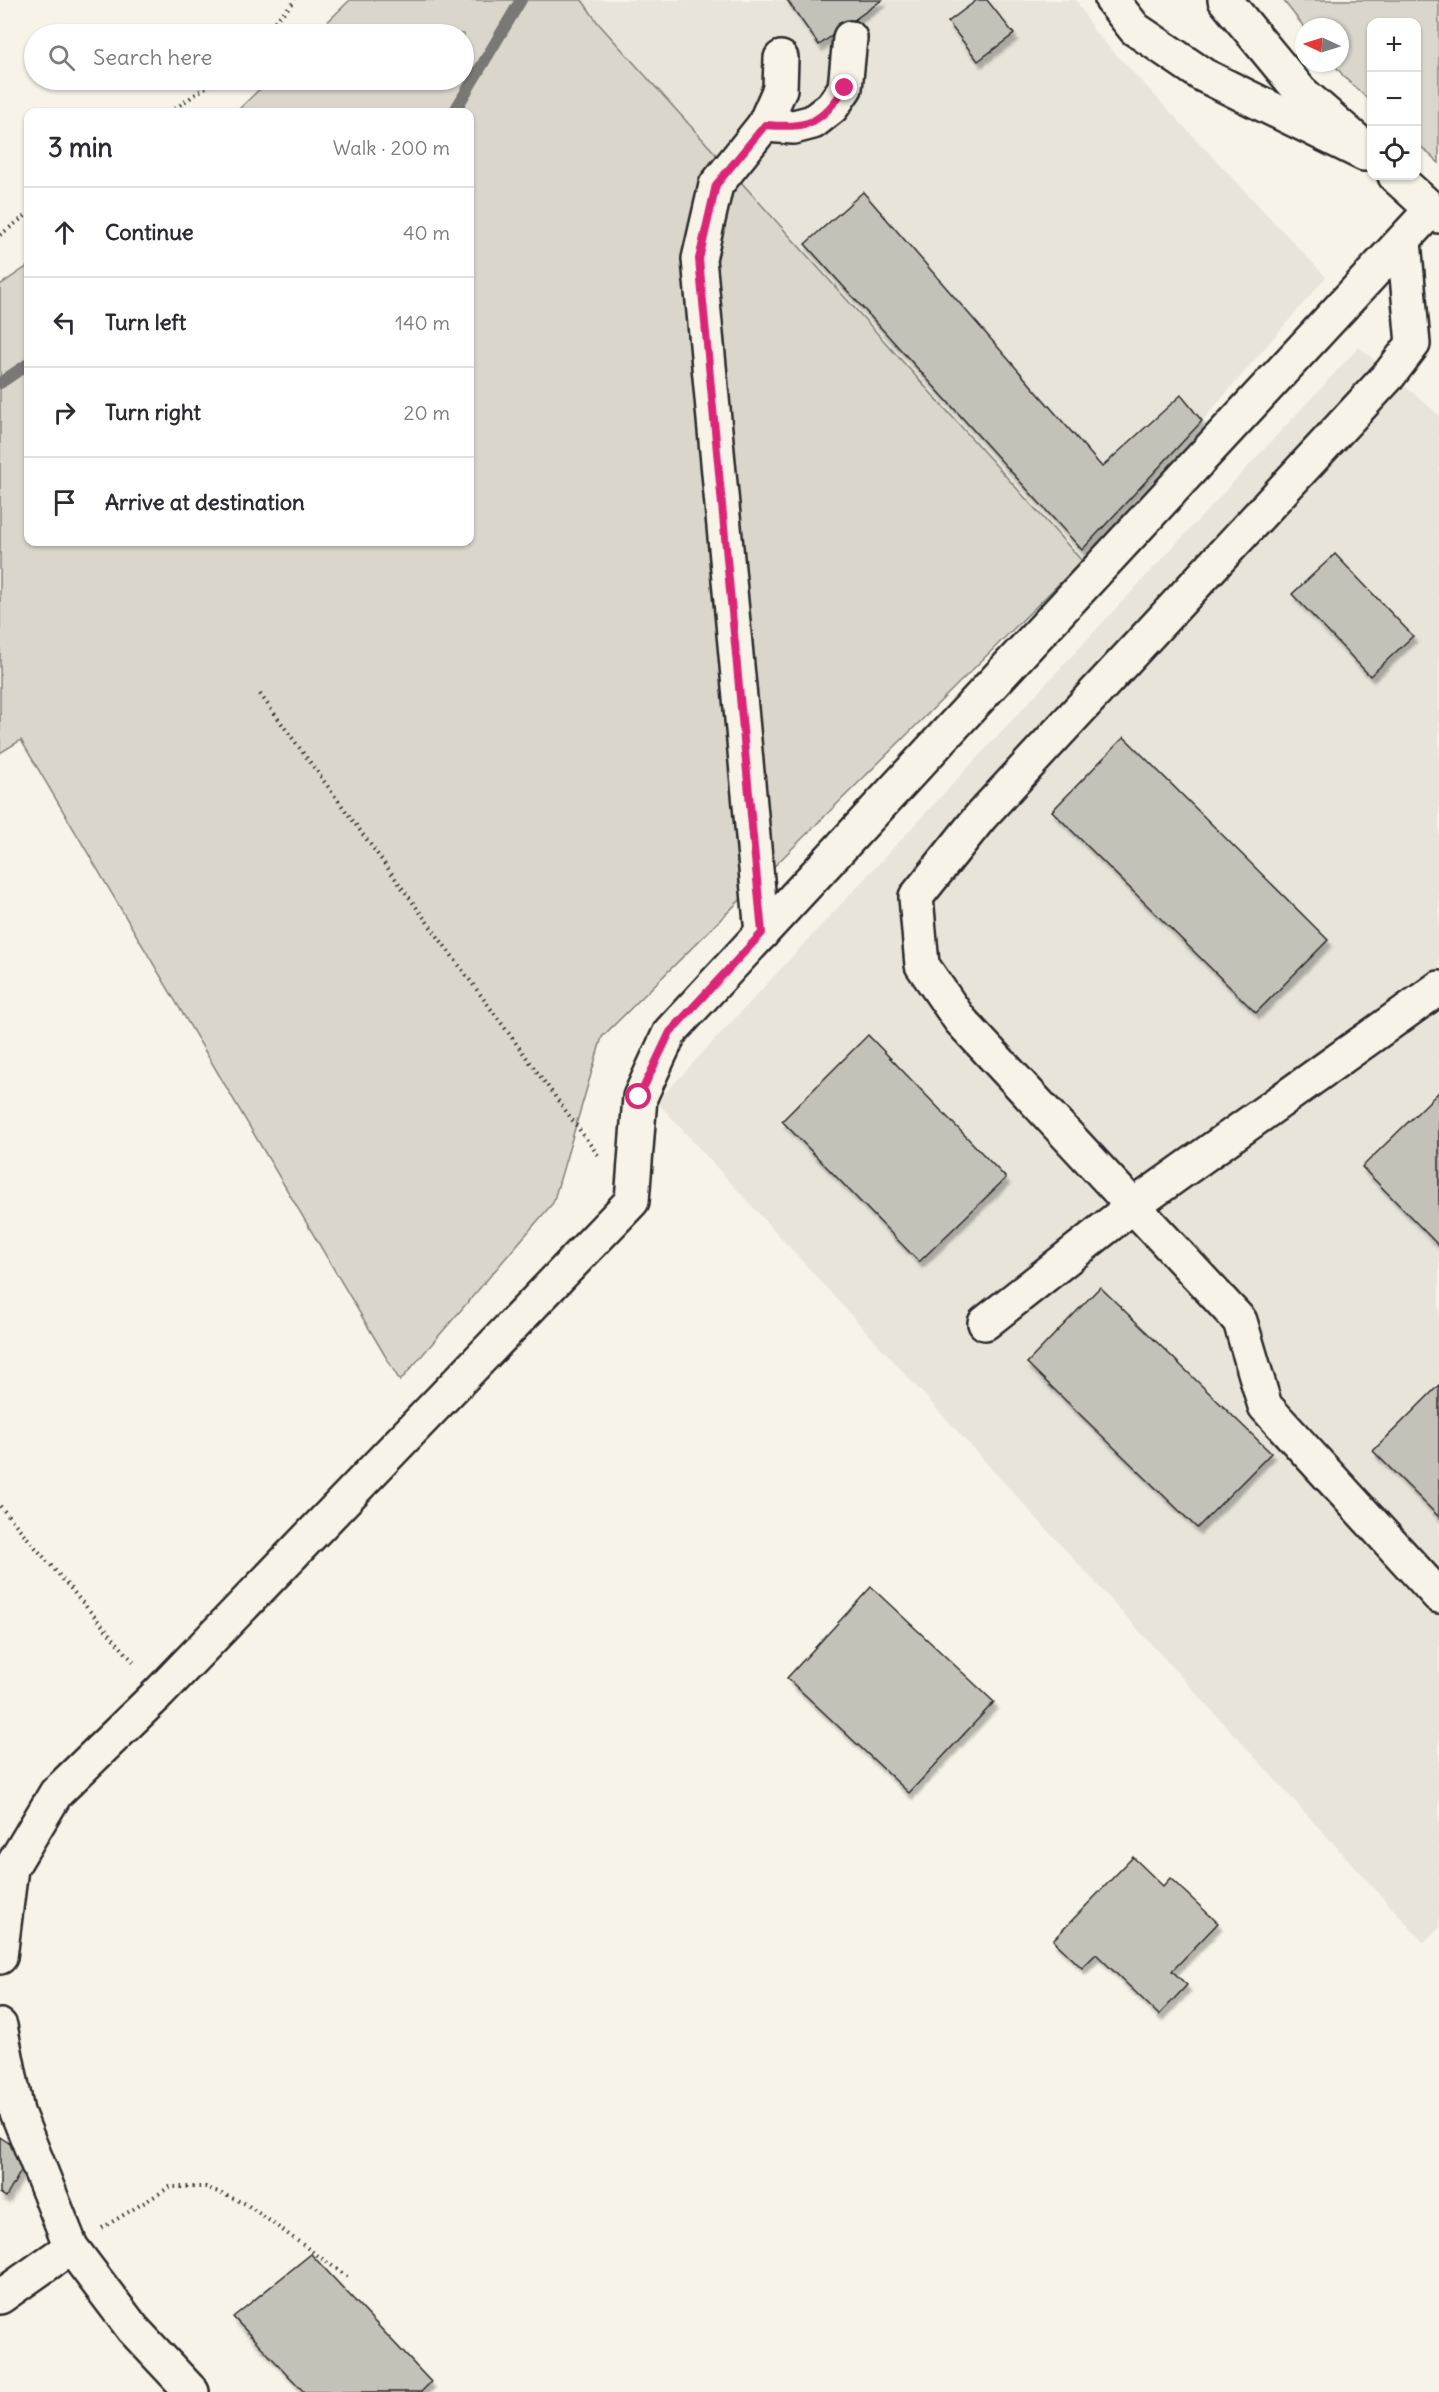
<!DOCTYPE html>
<html lang="en">
<head>
<meta charset="utf-8">
<style>
	:root { --surface:#fff; --page:#f7f7f7; --text:#2b2b33; --muted:#7c7c81; --line:#e1e1e2 }
	body { margin:0; font-family:Delius,sans-serif; background:var(--page); color:var(--text) }
	.controls { position:absolute; right:18px; top:18px; display:grid; overflow:hidden; border-radius:12px; box-shadow:0 2px 4px #0004 }
	.controls button { width:54px; height:54px; display:grid; place-items:center; padding:0; border:0; border-bottom:2px solid var(--line); background:var(--surface); color:var(--text); font:30px sans-serif }
	.compass { position:absolute; left:1295px; top:18px; width:54px; height:54px; border-radius:50%; background:var(--surface); box-shadow:0 2px 4px #0004; rotate:274deg }
	.stop { position:absolute; width:18px; height:18px; margin:-14px; border:4px solid #db2777; border-radius:50%; background:#fff }
	.stop.end { background:#db2777; border-color:#fff; box-shadow:0 2px 6px #0008 }
	.list { margin:0; padding:0; list-style:none }
	h2 { display:flex; justify-content:space-between; align-items:center; height:78px; margin:0; padding:0 24px; font-size:26px }
	h2 small { font-size:20px; font-weight:400; color:var(--muted) }
	.list li { display:grid; grid-template-columns:39px 1fr auto; gap:18px; align-items:center; box-sizing:border-box; height:90px; padding:0 24px; border-top:2px solid var(--line) }
	.list b { display:block; font-size:22px; white-space:nowrap }
	.list em { font-size:20px; font-style:normal; color:var(--muted) }
	.icon { flex:none; width:33px; height:33px; fill:none; stroke:currentColor; stroke-width:2; stroke-linecap:round; stroke-linejoin:round }
	.map { position:relative; flex:none; width:1439px; height:2392px; overflow:hidden }
	.search { position:absolute; background:var(--surface); box-shadow:0 2px 4px #0004; left:24px; top:24px; width:450px; height:66px; display:flex; align-items:center; gap:15px; box-sizing:border-box; padding:0 21px; border-radius:33px; color:var(--muted); font-size:22px }
	.panel { position:absolute; background:var(--surface); box-shadow:0 2px 4px #0004; left:24px; top:108px; width:450px; height:438px; border-radius:12px }
	.map>svg:first-child { display:block }
	.built { fill:#e8e4da }
	.green { fill:#dad6cc; stroke:#82807c; stroke-width:1.5 }
	.lines { fill:none; stroke-linecap:round; stroke-linejoin:round }
	.stream { stroke:#7a7874; stroke-width:12 }
	.building { fill:#c4c1b9; stroke:#2b2b2b; stroke-width:1.5; filter:url(#shadow) }
	.minor-casing { stroke:#2b2b2b; stroke-width:38 }
	.highway-casing { stroke:#2b2b2b; stroke-width:38 }
	.path { stroke:#2b2b2b; stroke-width:4; stroke-dasharray:1.5 4.5; stroke-linecap:butt }
	.minor { stroke:#f7f3e8; stroke-width:33 }
	.highway { stroke:#f7f3e8; stroke-width:33 }
	.route { stroke:#db2777; stroke-width:8 }
</style>
</head>
<body>
<div class="map">
<svg width="1439" height="2392" viewBox="0 0 1439 2392">
	<defs>
		<filter id="shadow"><feDropShadow dx="3.5" dy="6" stdDeviation="1.5" flood-color="#0004"/></filter>
	</defs>
	<rect width="100%" height="100%" fill="#f7f3e8"/>
	<filter id="ink" filterUnits="userSpaceOnUse"><feTurbulence type="fractalNoise" baseFrequency=".0167" numOctaves="2"/><feDisplacementMap in="SourceGraphic" scale="12" xChannelSelector="R" yChannelSelector="G"/><feConvolveMatrix kernelMatrix="1 2 1 2 8 2 1 2 1" color-interpolation-filters="sRGB"/></filter>
	<g filter="url(#ink)">
		<g class="built">
			<polygon points="582,0 1076,0 1094,31 1326,277 1082,561 598,23"/>
			<polygon points="1359,347 1439,415 1439,1928 1424,1943 657,1102"/>
		</g>
		<g class="green">
			<polygon points="350,0 582,0 598,23 1082,561 602,1037 553,1203 400,1381 21,740 0,753 0,285 28,266 28,542 470,542 470,112 236,112 269,80 464,80 464,34 315,34"/>
			<polygon points="1283,0 1439,0 1439,163 1417,143 1416,22 1372,22 1371,102 1345,78 1333,63 1340,63 1340,27 1304,27"/>
		</g>
		<g class="lines">
			<g class="stream">
				<polyline points="454,112 521,0"/>
				<polyline points="0,383 28,364"/>
			</g>
		</g>
		<g class="building">
			<polygon points="787,0 882,0 819,45"/>
			<polygon points="977,0 987,0 1014,34 978,61 948,22"/>
			<polygon points="863,192 1102,467 1181,395 1202,421 1082,550 805,244"/>
			<polygon points="1335,554 1413,636 1370,676 1292,594"/>
			<polygon points="1124,737 1328,940 1256,1013 1052,811"/>
			<polygon points="868,1035 1006,1178 919,1262 782,1121"/>
			<polygon points="1439,1092 1439,1246 1362,1167"/>
			<polygon points="1100,1287 1271,1453 1197,1528 1027,1363"/>
			<polygon points="1439,1385 1439,1517 1373,1451"/>
			<polygon points="871,1587 994,1702 909,1793 787,1678"/>
			<polygon points="1133,1857 1163,1886 1170,1878 1218,1923 1172,1971 1187,1985 1159,2015 1096,1954 1082,1968 1053,1940"/>
			<polygon points="0,2137 29,2157 6,2197 0,2193"/>
			<polygon points="311,2254 431,2382 421,2392 304,2392 233,2317"/>
		</g>
		<g class="lines">
			<g class="minor-casing">
				<g id="minor">
					<polyline points="1112,0 1135,29 1203,75 1364,154"/>
					<polyline points="764,125 794,127 813,122 832,107 845,88 850,38"/>
					<polyline points="1404,241 1413,344 1390,374 981,816 916,897 922,965 960,1020 1240,1321 1265,1406 1439,1596"/>
					<polyline points="762,933 699,259 716,185 764,125 780,89 781,58"/>
					<polyline points="985,1323 1133,1206 1439,988"/>
					<polyline points="0,1957 11,1868 56,1793 159,1693 632,1201 640,1097 670,1032 1431,210"/>
					<polyline points="0,2026 17,2112 71,2247 133,2329 192,2392"/>
					<polyline points="0,2297 71,2247"/>
				</g>
			</g>
			<g class="highway-casing">
				<g id="highway">
					<polyline points="1225,0 1301,92 1372,154"/>
					<polyline points="1395,176 1439,216"/>
				</g>
			</g>
			<g class="path">
				<polyline points="262,34 296,0"/>
				<polyline points="170,112 216,80"/>
				<polyline points="0,235 28,214"/>
				<polyline points="260,694 598,1155"/>
				<polyline points="0,1506 136,1665"/>
				<polyline points="102,2228 170,2187 206,2187 246,2204 349,2278"/>
			</g>
			<use href="#minor" class="minor"/>
			<use href="#highway" class="highway"/>
		</g>
	</g>
	<g class="lines" filter="url(#ink)">
		<path class="route" d="M639 1097 670 1032 762 933 699 259 716 185 765 125C809 128 819 125 845 88"/>
	</g>
</svg>
<div class="controls">
<button>+</button>
<button>−</button>
<button><svg class="icon" aria-label="locate" viewBox="0 0 24 24"><circle cx="12" cy="12" r="6"/><path d="M12 2v4M12 18v4M2 12h4M18 12h4"/></svg></button>
</div>
<svg class="compass" viewBox="-18 -18 36 36"><path d="M0-13l5 13h-10z" fill="#e53935"/><path d="M0 13l5-13h-10z" fill="#7c7c81"/></svg>
<div class="stop" style="left:639px;top:1097px"></div>
<div class="stop end" style="left:845px;top:88px"></div>
<div class="search"><svg class="icon" aria-label="search" viewBox="0 0 24 24"><circle cx="10" cy="10" r="6"/><path d="M15 15l6 6"/></svg>Search here</div>
<section class="panel">
<h2>3 min<small>Walk · 200 m</small></h2>
<ul class="list">
<li><svg class="icon" aria-label="ahead" viewBox="0 0 24 24"><path d="M12 20V5M6 11l6-6 6 6"/></svg><div><b>Continue</b></div><em>40 m</em></li>
<li><svg class="icon" aria-label="left" viewBox="0 0 24 24"><path d="M17 20v-9H6M10 6l-5 5 5 5"/></svg><div><b>Turn left</b></div><em>140 m</em></li>
<li><svg class="icon" aria-label="right" viewBox="0 0 24 24"><path d="M7 20v-9h11M14 6l5 5-5 5"/></svg><div><b>Turn right</b></div><em>20 m</em></li>
<li><svg class="icon" aria-label="arrive" viewBox="0 0 24 24"><path d="M6 21V4h12l-3 4 3 4H6"/></svg><div><b>Arrive at destination</b></div></li>
</ul>
</section>
</div>
</body>
</html>
